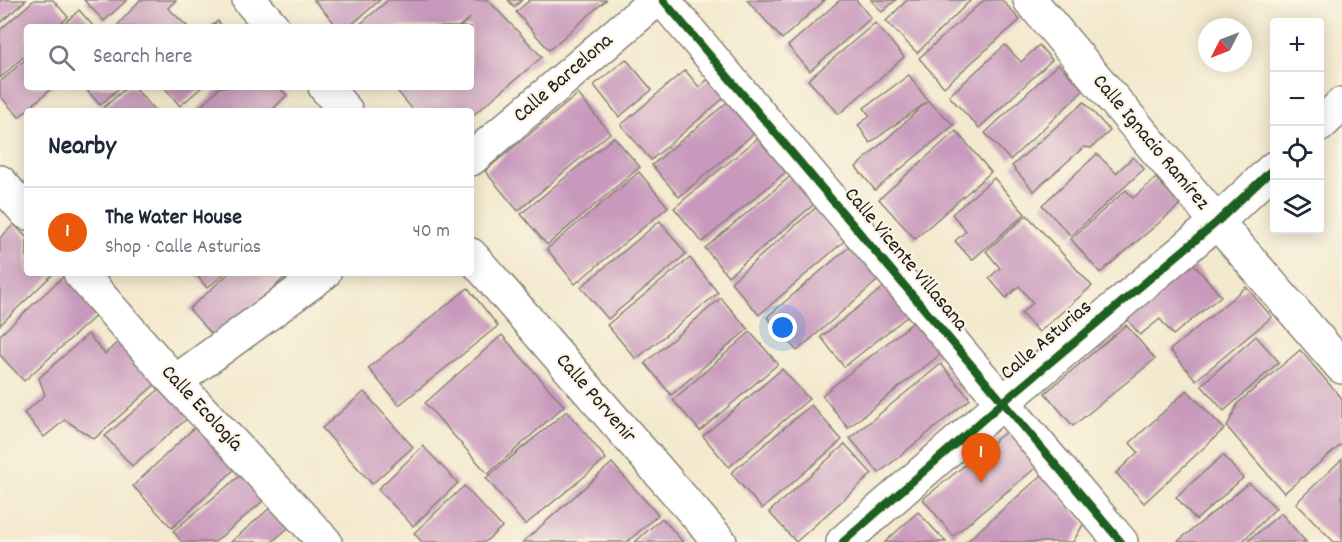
<!DOCTYPE html>
<html lang="en">
<head>
<meta charset="utf-8">
<style>
	:root { --surface:#fff; --page:#f2f2f3; --text:#1f2937; --muted:#747a83; --line:#e0e1e3; --accent:#ea580c }
	body { margin:0; font-family:Dekko,sans-serif; background:var(--page); color:var(--text) }
	.controls { position:absolute; right:18px; top:18px; display:grid; overflow:hidden; border-radius:6px; box-shadow:0 3px 15px #0003 }
	.controls button { width:54px; height:54px; display:grid; place-items:center; padding:0; border:0; border-bottom:2px solid var(--line); background:var(--surface); color:var(--text); font:30px sans-serif }
	.compass { position:absolute; left:1198px; top:18px; width:54px; height:54px; border-radius:50%; background:var(--surface); box-shadow:0 3px 15px #0003; rotate:228deg }
	.you { position:absolute; left:783px; top:328px; width:21px; height:21px; margin:-15px; border:4px solid #fff; border-radius:50%; background:#1a73e8; box-shadow:0 0 0 9px #1a73e833 }
	.badge { display:grid; place-items:center; width:39px; height:39px; border-radius:50%; background:var(--accent); color:#fff; font-size:20px; font-weight:700 }
	.pin { position:absolute; translate:-50% -50px; filter:drop-shadow(0 2px 3px #0008) }
	.pin::after { content:''; position:absolute; top:32px; width:21px; height:18px; background:inherit; clip-path:polygon(0 0,100% 0,50% 100%) }
	.list { margin:0; padding:0; list-style:none }
	h2 { display:flex; justify-content:space-between; align-items:center; height:78px; margin:0; padding:0 24px; font-size:26px }
	h2 small { font-size:20px; font-weight:400; color:var(--muted) }
	.list li { display:grid; grid-template-columns:39px 1fr auto; gap:18px; align-items:center; box-sizing:border-box; height:90px; padding:0 24px; border-top:2px solid var(--line) }
	.list b { display:block; font-size:22px; white-space:nowrap }
	.list p { margin:0; font-size:20px; white-space:nowrap; color:var(--muted) }
	.list em { font-size:20px; font-style:normal; color:var(--muted) }
	.icon { flex:none; width:33px; height:33px; fill:none; stroke:currentColor; stroke-width:2; stroke-linecap:round; stroke-linejoin:round }
	.map { position:relative; flex:none; width:1342px; height:542px; overflow:hidden }
	.search { position:absolute; background:var(--surface); box-shadow:0 3px 15px #0003; left:24px; top:24px; width:450px; height:66px; display:flex; align-items:center; gap:15px; box-sizing:border-box; padding:0 21px; border-radius:6px; color:var(--muted); font-size:22px }
	.panel { position:absolute; background:var(--surface); box-shadow:0 3px 15px #0003; left:24px; top:108px; width:450px; height:168px; border-radius:6px }
	.map>svg:first-child { display:block }
	.building { fill:#c899bc }
	.lines { fill:none; stroke-linecap:round; stroke-linejoin:round }
	.street-casing { stroke:#888275; stroke-width:36 }
	.secondary-casing { stroke:#888275; stroke-width:36 }
	.street { stroke:#fff; stroke-width:33 }
	.secondary { stroke:#fff; stroke-width:33 }
	.cycleway-casing { stroke:#fcf5e5; stroke-width:11 }
	.cycleway { stroke:#1b5e20; stroke-width:8 }
	.labels { text-anchor:middle; dominant-baseline:central; stroke-width:4.5; stroke-linejoin:round; paint-order:stroke }
	.street-label { font-size:21px; fill:#1c1c1c; stroke:#fcf5e5 }
</style>
</head>
<body>
<div class="map">
<svg width="1342" height="542" viewBox="0 0 1342 542">
	<rect width="100%" height="100%" fill="#fcf5e5"/>
	<filter id="ink" filterUnits="userSpaceOnUse"><feTurbulence type="fractalNoise" baseFrequency=".0167" numOctaves="2"/><feDisplacementMap in="SourceGraphic" scale="12" xChannelSelector="R" yChannelSelector="G"/><feConvolveMatrix kernelMatrix="1 2 1 2 8 2 1 2 1" color-interpolation-filters="sRGB"/></filter>
	<filter id="wash" filterUnits="userSpaceOnUse"><feTurbulence type="fractalNoise" baseFrequency=".008" numOctaves="4" result="noise"/><feDisplacementMap in="SourceGraphic" scale="24" xChannelSelector="R" yChannelSelector="G"/><feGaussianBlur stdDeviation="1.35" result="paint"/><feColorMatrix in="noise" values="0 0 0 0 0 0 0 0 0 0 0 0 0 0 0 0 0 1.4 0 .05"/><feComposite in="paint" operator="in"/></filter>
	<g filter="url(#wash)">
		<rect width="100%" height="100%" fill="#f3e9ce"/>
		<g id="blocks">
			<g class="building">
				<polygon points="0,0 26,0 0,23"/>
				<polygon points="34,0 53,0 68,17 57,27 27,27 27,54 0,78 0,30"/>
				<polygon points="84,0 127,0 104,21"/>
				<polygon points="140,0 176,0 168,8 188,27 116,27"/>
				<polygon points="314,0 380,0 349,27 338,27"/>
				<polygon points="388,0 488,0 542,57 471,117 471,111 414,111 394,87 471,87 471,27 460,27 470,18 458,27 357,27"/>
				<polygon points="508,0 522,0 514,7"/>
				<polygon points="530,0 606,0 549,50 516,12"/>
				<polygon points="747,0 825,0 782,39"/>
				<polygon points="840,0 856,0 871,18 810,71 788,46"/>
				<polygon points="871,0 896,0 882,12"/>
				<polygon points="907,0 971,0 917,53 886,21"/>
				<polygon points="984,0 1002,0 1020,20 944,87 919,58"/>
				<polygon points="79,10 94,27 61,27"/>
				<polygon points="218,21 223,27 210,27"/>
				<polygon points="875,23 904,57 839,114 808,80"/>
				<polygon points="1005,45 1021,62 1039,45 1052,60 979,128 949,96"/>
				<polygon points="27,58 27,87 53,87 19,117 0,96 0,82"/>
				<polygon points="626,59 652,90 619,117 594,85"/>
				<polygon points="1058,64 1084,90 1010,160 985,133"/>
				<polygon points="685,70 699,87 715,73 731,92 651,160 621,125"/>
				<polygon points="909,75 928,101 870,143 858,125 870,116 864,108"/>
				<polygon points="84,87 120,87 100,105"/>
				<polygon points="127,87 134,87 155,111 100,111"/>
				<polygon points="164,87 202,87 180,106"/>
				<polygon points="220,87 278,87 287,95 271,111 196,111"/>
				<polygon points="578,94 610,133 518,211 485,171"/>
				<polygon points="731,99 757,131 679,197 652,165"/>
				<polygon points="928,101 954,125 875,190 856,167"/>
				<polygon points="1084,102 1110,131 1091,148 1084,147 1034,191 1012,166"/>
				<polygon points="956,131 991,172 915,239 879,199"/>
				<polygon points="614,137 640,167 547,245 521,214"/>
				<polygon points="758,138 787,171 702,242 674,208"/>
				<polygon points="1097,154 1116,173 1133,157 1144,169 1071,236 1042,205"/>
				<polygon points="639,172 668,207 575,284 547,249"/>
				<polygon points="793,174 817,202 728,276 705,248"/>
				<polygon points="994,178 1025,214 972,260 955,241 966,231 952,214"/>
				<polygon points="1156,178 1180,205 1100,273 1071,239 1126,190 1133,198"/>
				<polygon points="820,204 849,237 759,315 731,282"/>
				<polygon points="1027,215 1092,286 1039,332 1021,313 1033,303 1019,286 1006,298 989,278 1000,268 986,251"/>
				<polygon points="660,221 686,254 608,319 581,287"/>
				<polygon points="14,224 27,238 27,273 54,273 0,325 0,238"/>
				<polygon points="856,241 885,274 797,351 767,317"/>
				<polygon points="690,258 718,293 636,359 607,325"/>
				<polygon points="1192,262 1221,296 1173,335 1160,319 1140,335 1126,318"/>
				<polygon points="195,273 225,273 207,288"/>
				<polygon points="229,273 290,273 216,339 189,309"/>
				<polygon points="65,275 99,313 24,381 0,355 0,335"/>
				<polygon points="890,282 914,311 844,367 821,337"/>
				<polygon points="1246,287 1272,317 1196,380 1170,350"/>
				<polygon points="468,288 498,326 399,405 368,368"/>
				<polygon points="721,298 748,329 671,395 645,363"/>
				<polygon points="916,320 942,353 848,428 822,395"/>
				<polygon points="1126,325 1155,359 1073,426 1045,393"/>
				<polygon points="750,332 778,364 700,431 673,400"/>
				<polygon points="88,334 105,354 122,338 160,380 94,439 65,420 44,437 24,413 45,395 39,378"/>
				<polygon points="502,335 564,406 488,474 425,403"/>
				<polygon points="1256,336 1279,362 1224,411 1201,385"/>
				<polygon points="1300,350 1342,399 1342,444 1284,493 1227,427 1238,403"/>
				<polygon points="941,364 970,399 879,473 850,438"/>
				<polygon points="782,369 809,399 729,467 703,436"/>
				<polygon points="163,386 189,417 132,466 105,436"/>
				<polygon points="1187,390 1224,429 1144,503 1116,473 1138,452 1130,443"/>
				<polygon points="364,392 413,447 372,484 322,428"/>
				<polygon points="811,405 842,440 762,509 731,473"/>
				<polygon points="567,411 606,459 525,525 486,478"/>
				<polygon points="195,427 235,469 172,528 133,486"/>
				<polygon points="1008,430 1038,466 953,536 923,499"/>
				<polygon points="845,444 872,474 796,542 769,512"/>
				<polygon points="423,446 458,483 413,526 378,489"/>
				<polygon points="1223,455 1243,478 1196,520 1176,497"/>
				<polygon points="1342,459 1342,542 1334,542 1296,503"/>
				<polygon points="612,463 658,515 627,542 523,542"/>
				<polygon points="242,474 263,501 215,542 182,542 173,531"/>
				<polygon points="1042,475 1084,523 1073,542 966,542"/>
				<polygon points="1249,483 1276,508 1242,542 1177,542"/>
				<polygon points="464,486 502,527 485,542 422,542 414,533"/>
				<polygon points="271,507 289,527 272,542 231,542"/>
				<polygon points="918,512 946,542 885,542"/>
				<polygon points="1281,513 1306,542 1247,542"/>
				<polygon points="662,518 683,542 635,542"/>
			</g>
		</g>
	</g>
	<g filter="url(#ink)">
		<use href="#blocks" fill-opacity="0" stroke="#888275" stroke-width="1.5"/>
		<g class="lines">
			<g class="street-casing">
				<g id="street">
					<polyline points="663,0 1121,542"/>
					<polyline points="1320,125 1342,104"/>
					<polyline points="471,159 656,0"/>
					<polyline points="0,182 27,213"/>
					<polyline points="80,273 175,382 325,542"/>
					<polyline points="175,382 324,273"/>
					<polyline points="843,542 1002,403 1217,222 1274,168"/>
				</g>
			</g>
			<g class="secondary-casing">
				<g id="secondary">
					<polyline points="249,0 273,27"/>
					<polyline points="1030,0 1217,222 1342,367"/>
					<polyline points="325,87 346,111"/>
					<polyline points="471,255 720,542"/>
				</g>
			</g>
			<use href="#street" class="street"/>
			<use href="#secondary" class="secondary"/>
			<g class="cycleway-casing">
				<g id="cycleway">
					<polyline points="663,0 1121,542"/>
					<polyline points="843,542 1002,403 1217,222 1274,168"/>
				</g>
			</g>
			<use href="#cycleway" class="cycleway"/>
		</g>
	</g>
	<g class="labels">
		<g class="street-label">
			<text transform="translate(564 79) rotate(-41)">Calle Barcelona</text>
			<text transform="translate(1150 143) rotate(50)">Calle Ignacio Ramírez</text>
			<text transform="translate(905 260) rotate(50)">Calle Vicente Villasana</text>
			<text transform="translate(1047 341) rotate(-40)">Calle Asturias</text>
			<text transform="translate(595 399) rotate(49)">Calle Porvenir</text>
			<text transform="translate(201 409) rotate(47)">Calle Ecología</text>
		</g>
	</g>
</svg>
<div class="controls">
<button>+</button>
<button>−</button>
<button><svg class="icon" aria-label="locate" viewBox="0 0 24 24"><circle cx="12" cy="12" r="6"/><path d="M12 2v4M12 18v4M2 12h4M18 12h4"/></svg></button>
<button><svg class="icon" aria-label="layers" viewBox="0 0 24 24"><path d="M12 4l9 5-9 5-9-5zM3 14l9 5 9-5"/></svg></button>
</div>
<svg class="compass" viewBox="-18 -18 36 36"><path d="M0-13l5 13h-10z" fill="#e53935"/><path d="M0 13l5-13h-10z" fill="#747a83"/></svg>
<div class="you"></div>
<div class="pin badge" style="left:981px;top:483px">1</div>
<div class="search"><svg class="icon" aria-label="search" viewBox="0 0 24 24"><circle cx="10" cy="10" r="6"/><path d="M15 15l6 6"/></svg>Search here</div>
<section class="panel">
<h2>Nearby<small></small></h2>
<ul class="list">
<li><span class="badge">1</span><div><b>The Water House</b><p>Shop · Calle Asturias</p></div><em>40 m</em></li>
</ul>
</section>
</div>
</body>
</html>
